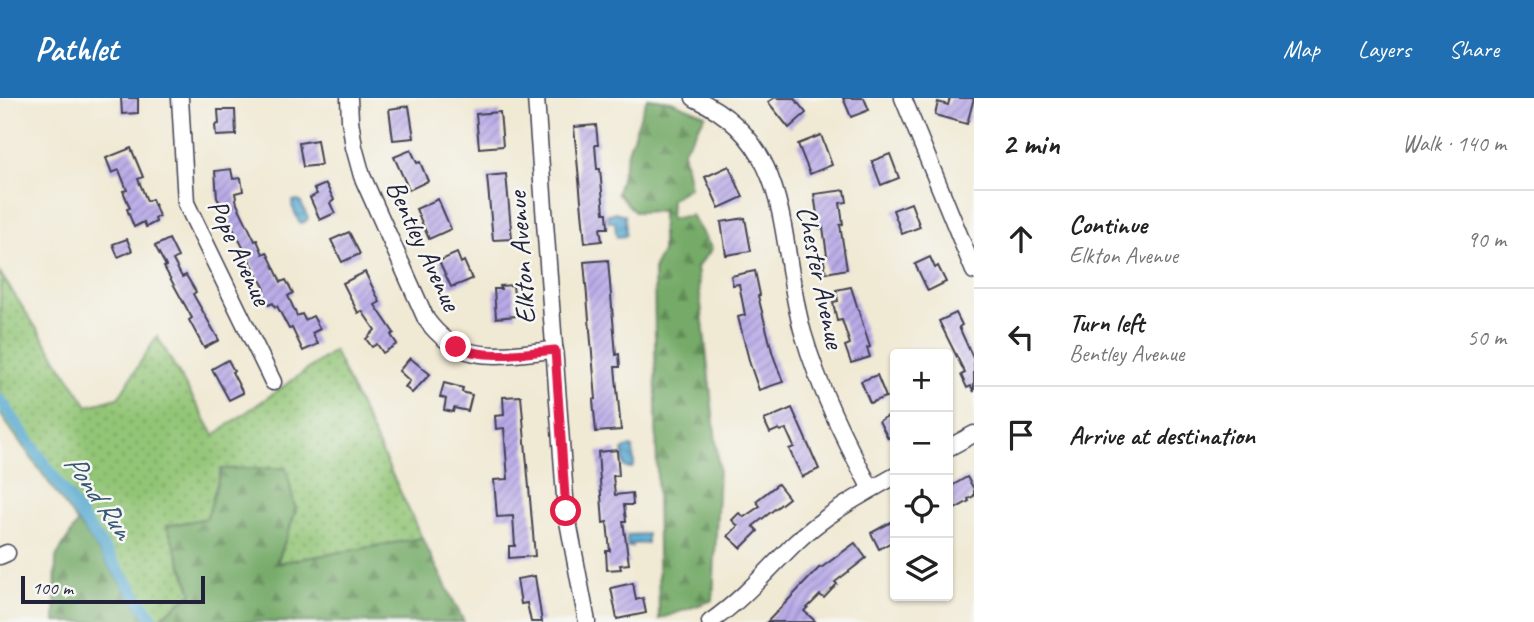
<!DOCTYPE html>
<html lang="en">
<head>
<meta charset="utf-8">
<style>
	:root { --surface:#fff; --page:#f6f6f6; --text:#222; --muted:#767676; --line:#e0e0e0; --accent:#1f6fb2 }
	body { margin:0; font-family:Caveat,sans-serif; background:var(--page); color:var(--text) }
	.controls { position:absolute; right:21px; bottom:21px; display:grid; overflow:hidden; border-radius:7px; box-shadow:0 2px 5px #0004 }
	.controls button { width:63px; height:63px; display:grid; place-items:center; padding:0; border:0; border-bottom:2px solid var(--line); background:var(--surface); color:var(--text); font:35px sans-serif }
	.scale { position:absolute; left:21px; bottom:18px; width:184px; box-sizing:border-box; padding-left:7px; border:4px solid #22223b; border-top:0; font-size:19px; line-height:24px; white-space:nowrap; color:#22223b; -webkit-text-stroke:5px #f6f6f2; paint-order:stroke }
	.stop { position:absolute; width:21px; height:21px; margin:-16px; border:5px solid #e11d48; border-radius:50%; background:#fff }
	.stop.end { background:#e11d48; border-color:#fff; box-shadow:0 2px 7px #0008 }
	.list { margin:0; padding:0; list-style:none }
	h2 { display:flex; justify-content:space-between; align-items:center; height:91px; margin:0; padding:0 28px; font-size:30px }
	h2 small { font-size:23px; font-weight:400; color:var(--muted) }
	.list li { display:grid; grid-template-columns:46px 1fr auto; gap:21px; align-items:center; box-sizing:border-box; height:98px; padding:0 28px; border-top:2px solid var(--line) }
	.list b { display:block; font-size:26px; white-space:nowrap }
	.list p { margin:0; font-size:23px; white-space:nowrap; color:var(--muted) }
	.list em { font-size:23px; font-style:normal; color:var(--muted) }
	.icon { flex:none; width:38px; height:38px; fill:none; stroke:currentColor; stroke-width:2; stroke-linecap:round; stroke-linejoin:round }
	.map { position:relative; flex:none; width:974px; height:524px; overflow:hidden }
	header { display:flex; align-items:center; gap:42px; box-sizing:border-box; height:98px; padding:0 35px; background:var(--accent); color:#fff }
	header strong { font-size:33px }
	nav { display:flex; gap:38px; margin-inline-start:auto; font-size:24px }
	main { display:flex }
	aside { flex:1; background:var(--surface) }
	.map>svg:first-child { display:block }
	.grass { fill:url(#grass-dots); stroke:#5a7458; stroke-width:2 }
	.forest { fill:url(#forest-firs); stroke:#4c6651; stroke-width:2 }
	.water { fill:url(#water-waves); stroke:#3a6485; stroke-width:2 }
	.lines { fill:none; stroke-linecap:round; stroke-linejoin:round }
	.canal { stroke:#53a7cf; stroke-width:12 }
	.building { fill:url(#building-hatch) }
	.minor-casing { stroke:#414052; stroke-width:19 }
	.minor { stroke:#fff; stroke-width:16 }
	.route { stroke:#e11d48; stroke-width:9 }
	.labels { text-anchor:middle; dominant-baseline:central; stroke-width:5; stroke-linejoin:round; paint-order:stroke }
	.street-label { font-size:28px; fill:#22223b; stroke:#f6f6f2 }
	.water-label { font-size:30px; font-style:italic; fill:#365776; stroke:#f6f6f2 }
</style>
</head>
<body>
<header>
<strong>Pathlet</strong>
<nav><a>Map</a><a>Layers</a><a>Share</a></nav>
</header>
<main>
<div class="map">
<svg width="974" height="524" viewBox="0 0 974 524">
	<defs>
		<pattern id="grass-dots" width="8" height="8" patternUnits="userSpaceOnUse" patternTransform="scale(1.75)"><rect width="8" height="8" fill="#92c576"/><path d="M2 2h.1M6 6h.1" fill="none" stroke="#77a062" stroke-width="1.8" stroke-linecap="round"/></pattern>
		<pattern id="forest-firs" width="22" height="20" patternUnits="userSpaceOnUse" patternTransform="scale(1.75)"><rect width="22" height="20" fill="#75aa67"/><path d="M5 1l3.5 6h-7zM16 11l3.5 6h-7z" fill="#608a56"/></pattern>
		<pattern id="water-waves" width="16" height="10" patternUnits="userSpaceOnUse" patternTransform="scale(1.75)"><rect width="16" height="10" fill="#53a7cf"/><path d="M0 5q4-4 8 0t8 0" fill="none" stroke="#4488a9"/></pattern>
		<pattern id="building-hatch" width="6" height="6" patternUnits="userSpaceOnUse" patternTransform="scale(1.75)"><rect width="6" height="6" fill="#baabe8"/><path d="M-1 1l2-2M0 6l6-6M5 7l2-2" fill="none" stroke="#978bbd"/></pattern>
	</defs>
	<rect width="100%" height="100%" fill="#f6f6f2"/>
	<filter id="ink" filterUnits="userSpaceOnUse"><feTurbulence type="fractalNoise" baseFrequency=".0143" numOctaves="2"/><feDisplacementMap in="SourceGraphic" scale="14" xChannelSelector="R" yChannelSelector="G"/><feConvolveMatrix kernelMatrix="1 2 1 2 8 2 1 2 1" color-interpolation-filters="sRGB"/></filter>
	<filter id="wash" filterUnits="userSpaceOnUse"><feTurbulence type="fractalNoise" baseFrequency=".00686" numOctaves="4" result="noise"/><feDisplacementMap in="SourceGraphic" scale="28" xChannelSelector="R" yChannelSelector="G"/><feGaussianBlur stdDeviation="1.57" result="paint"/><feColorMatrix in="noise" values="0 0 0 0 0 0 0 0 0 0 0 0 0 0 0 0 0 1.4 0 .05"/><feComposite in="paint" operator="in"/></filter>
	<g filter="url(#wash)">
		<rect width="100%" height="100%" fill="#f0e9d3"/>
		<polygon class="grass" points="0,175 88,308 118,300 157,238 214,337 334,253 422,440 277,465 296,413 207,420 167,428 192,495 156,524 148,524 0,316"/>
		<g class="forest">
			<polygon points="647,0 671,3 706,17 683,53 690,89 671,101 670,121 691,117 712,151 697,169 719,371 713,502 659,521 654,169 662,154 662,113 635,114 617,95 629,50"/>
			<polygon points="286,370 296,413 277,465 422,440 464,524 156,524 192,495 167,428 207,420 221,371"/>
			<polygon points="78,424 148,524 55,524 56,459"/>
		</g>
		<g class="water">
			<polygon points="297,102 301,105 308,120 306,123 302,125 299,124 292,108 293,103"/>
			<polygon points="615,114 625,117 626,136 625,138 617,139 616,137 615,124 609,124 608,116 614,115"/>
			<polygon points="631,349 633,351 634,367 632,370 627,370 624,368 623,352 625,350"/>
			<polygon points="647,436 647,445 632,446 632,449 628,449 627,437"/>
		</g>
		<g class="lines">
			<polyline class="canal" points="0,302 155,524"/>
		</g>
		<g id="blocks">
			<g class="building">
				<polygon points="121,0 138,0 138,15 122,16"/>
				<polygon points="774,0 794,0 806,15 789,30 768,4"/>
				<polygon points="843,0 864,0 869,12 851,19"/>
				<polygon points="950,0 974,0 967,26 935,17 938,4 948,7"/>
				<polygon points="409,8 414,40 393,42 389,11"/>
				<polygon points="218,12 235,12 236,37 216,38 215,27 219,26"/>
				<polygon points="500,14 503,48 479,50 476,16"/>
				<polygon points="596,27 598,47 595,47 597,71 600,71 604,115 607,115 608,130 600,130 602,143 585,145 574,29"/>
				<polygon points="821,37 832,67 810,76 798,46"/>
				<polygon points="317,42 321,67 303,69 299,45"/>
				<polygon points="131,50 143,79 138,81 147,103 152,101 159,118 155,120 156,124 146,129 144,124 134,129 127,111 130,110 123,93 127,92 119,72 112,75 106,60"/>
				<polygon points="411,52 417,65 420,64 428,83 409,92 394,59"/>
				<polygon points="890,56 899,80 881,87 872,63"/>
				<polygon points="729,68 743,99 719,110 705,79"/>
				<polygon points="231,71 233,81 241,80 243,93 235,95 237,106 255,143 257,142 263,156 267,154 281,184 286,182 293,195 288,198 297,218 302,216 305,222 313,218 320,231 312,235 318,246 303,253 292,230 289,231 277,208 275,209 273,205 269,207 262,193 265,191 217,100 215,73"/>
				<polygon points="506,76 512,141 493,142 487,78"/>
				<polygon points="326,86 334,102 330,105 335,115 320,122 310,100 317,96 314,91"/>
				<polygon points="845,92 847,104 840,105 843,126 840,127 847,171 826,175 823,158 827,157 823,129 819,130 814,96"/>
				<polygon points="438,101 451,131 429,141 416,111"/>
				<polygon points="911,105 920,129 902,136 893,112"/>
				<polygon points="745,120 751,153 726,157 721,124"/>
				<polygon points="349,134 360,156 342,164 331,142"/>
				<polygon points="127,141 132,153 118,159 113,146"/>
				<polygon points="169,141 178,159 173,162 182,179 186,177 196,194 193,196 219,242 204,250 189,222 192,220 164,169 166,168 155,148"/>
				<polygon points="457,155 461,165 464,163 472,181 455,188 455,187 451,189 439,163"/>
				<polygon points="930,159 935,170 938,168 946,184 928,193 915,166"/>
				<polygon points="608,162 616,257 619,256 620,269 615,269 621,332 596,334 593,302 596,301 584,164"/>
				<polygon points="755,173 760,197 758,198 773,257 783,284 759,292 750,266 738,219 745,217 739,186 733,187 731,178"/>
				<polygon points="365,174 380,204 375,207 394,235 391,237 397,246 383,255 377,246 372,249 366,241 375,232 362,213 358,215 343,185"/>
				<polygon points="513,187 516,218 496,220 494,191 501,191 500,188"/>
				<polygon points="851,189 870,249 867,250 870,259 851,265 845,248 850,246 842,222 837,223 833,204 838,203 836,192"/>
				<polygon points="956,215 962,227 959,229 974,262 974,294 971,288 967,290 961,277 965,275 939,223"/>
				<polygon points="410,260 430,276 412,295 405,289 410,283 399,273"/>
				<polygon points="228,262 234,273 232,274 243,295 229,302 212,271"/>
				<polygon points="877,277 886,299 870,305 861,283"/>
				<polygon points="444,285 463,290 462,294 472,297 468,313 454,310 453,314 444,312 446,301 440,299"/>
				<polygon points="521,298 535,458 509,460 509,448 515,448 513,418 497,419 494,382 508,381 504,330 496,331 495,318 504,317 503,299"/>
				<polygon points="792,310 819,371 802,379 789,351 794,349 786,331 780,333 779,331 770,335 764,322"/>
				<polygon points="895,314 895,336 888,340 879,323"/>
				<polygon points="617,352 619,378 613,378 615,397 632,395 633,407 624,407 626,423 623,423 629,466 620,467 621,471 607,472 606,453 610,453 607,424 603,425 598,354"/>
				<polygon points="967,379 974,391 974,398 968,401 969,403 951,413 948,407 948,390"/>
				<polygon points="778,386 789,400 753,428 758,433 741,450 728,438 738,428 732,422 739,415 744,419 760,408 756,403"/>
				<polygon points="895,422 895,442 879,451 871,435"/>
				<polygon points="855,445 866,460 835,484 837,486 824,500 820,497 804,513 816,524 767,524 820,469 821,470"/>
				<polygon points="535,478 542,524 531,524 527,505 521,506 517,481"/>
				<polygon points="633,485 636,502 643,500 646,515 617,521 611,490"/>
			</g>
		</g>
	</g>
	<g filter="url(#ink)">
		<use href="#blocks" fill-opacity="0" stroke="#414052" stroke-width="2"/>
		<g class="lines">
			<g class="minor-casing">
				<g id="minor">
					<polyline points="180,0 186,105 273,284"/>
					<path d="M349 0 350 22 354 49 362 78 426 221C461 270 503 256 555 252"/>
					<polyline points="536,0 566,413 587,524"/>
					<path d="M694 0C796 46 777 144 803 235 819 290 844 341 871 391"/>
					<polyline points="903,0 974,173"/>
					<polyline points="948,350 974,336"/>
					<polyline points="0,458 7,455"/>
					<path d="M710 524C742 502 766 474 793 447 823 418 859 398 895 378"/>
				</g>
			</g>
			<use href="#minor" class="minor"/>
		</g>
	</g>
	<g class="lines" filter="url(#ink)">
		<path class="route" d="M456 249C488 262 521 255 555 252L566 413"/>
	</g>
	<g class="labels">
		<g class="street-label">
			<text transform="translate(424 147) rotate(65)">Bentley Avenue</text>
			<text transform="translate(240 154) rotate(65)">Pope Avenue</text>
			<text transform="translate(521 160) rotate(-94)">Elkton Avenue</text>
			<text transform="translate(821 179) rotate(78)">Chester Avenue</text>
		</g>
		<g class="water-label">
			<text transform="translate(99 398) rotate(55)">Pond Run</text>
		</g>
	</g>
</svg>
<div class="controls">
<button>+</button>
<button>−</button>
<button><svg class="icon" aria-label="locate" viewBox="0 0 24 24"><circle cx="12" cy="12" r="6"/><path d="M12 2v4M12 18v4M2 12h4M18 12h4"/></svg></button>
<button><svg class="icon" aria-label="layers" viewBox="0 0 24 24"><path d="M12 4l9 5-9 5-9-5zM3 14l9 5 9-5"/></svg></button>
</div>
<div class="scale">100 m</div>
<div class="stop" style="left:566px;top:413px"></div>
<div class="stop end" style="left:456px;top:249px"></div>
</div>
<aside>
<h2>2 min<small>Walk · 140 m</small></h2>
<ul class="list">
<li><svg class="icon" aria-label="ahead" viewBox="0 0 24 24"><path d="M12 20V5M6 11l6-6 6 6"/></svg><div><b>Continue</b><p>Elkton Avenue</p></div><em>90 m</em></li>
<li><svg class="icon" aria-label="left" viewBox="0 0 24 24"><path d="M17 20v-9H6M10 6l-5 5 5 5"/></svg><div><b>Turn left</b><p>Bentley Avenue</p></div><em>50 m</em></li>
<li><svg class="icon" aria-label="arrive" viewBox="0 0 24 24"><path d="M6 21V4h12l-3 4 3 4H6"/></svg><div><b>Arrive at destination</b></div></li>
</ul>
</aside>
</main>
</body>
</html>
